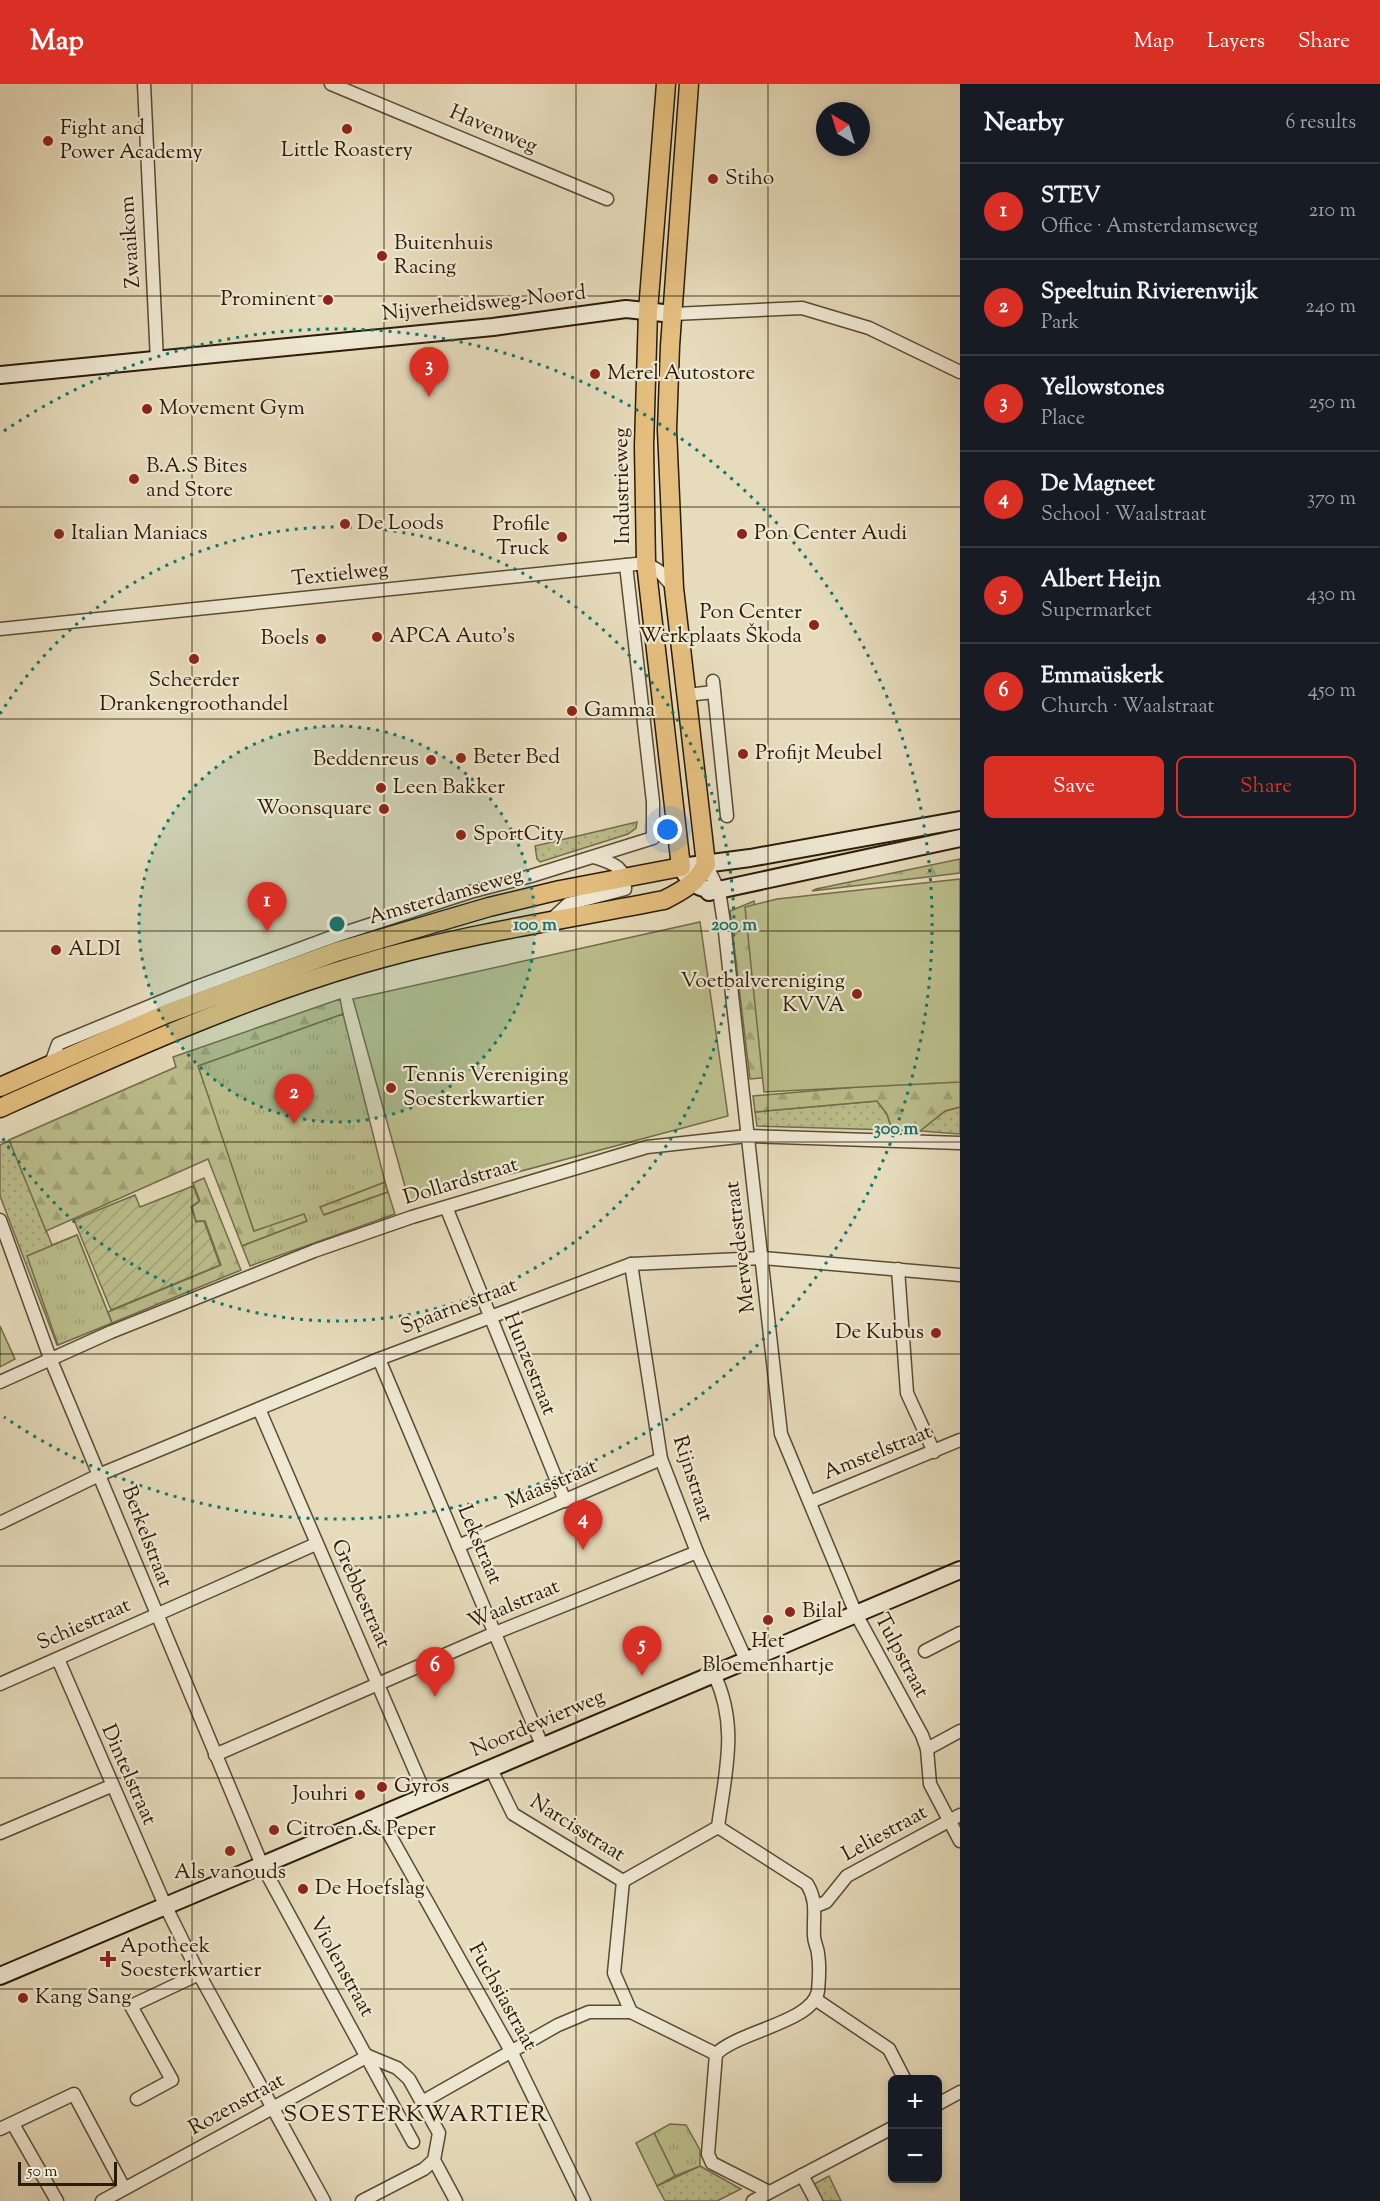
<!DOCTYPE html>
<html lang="en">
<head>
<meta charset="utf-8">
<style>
	:root { --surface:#171b24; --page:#20242c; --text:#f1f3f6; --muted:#9ea1a6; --line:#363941; --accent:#d93025 }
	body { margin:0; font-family:"Sorts Mill Goudy",serif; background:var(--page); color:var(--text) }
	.controls { position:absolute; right:18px; bottom:18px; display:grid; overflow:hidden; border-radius:9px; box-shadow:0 3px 9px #0003 }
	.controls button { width:54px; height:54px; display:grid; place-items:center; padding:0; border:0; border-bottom:2px solid var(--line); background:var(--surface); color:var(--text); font:30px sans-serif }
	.compass { position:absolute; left:816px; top:18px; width:54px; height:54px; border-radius:50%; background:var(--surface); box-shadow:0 3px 9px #0003; rotate:322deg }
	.scale { position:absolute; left:18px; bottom:15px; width:99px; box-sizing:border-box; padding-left:6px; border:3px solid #2b1b07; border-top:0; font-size:16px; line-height:21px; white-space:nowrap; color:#2b1b07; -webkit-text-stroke:4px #efe8d3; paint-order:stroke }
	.you { position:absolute; left:668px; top:746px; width:21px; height:21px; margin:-15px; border:4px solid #fff; border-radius:50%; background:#1a73e8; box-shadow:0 0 0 9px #1a73e833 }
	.badge { display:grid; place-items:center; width:39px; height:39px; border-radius:50%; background:var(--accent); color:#fff; font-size:20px; font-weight:700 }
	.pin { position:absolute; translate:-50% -50px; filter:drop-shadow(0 2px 3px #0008) }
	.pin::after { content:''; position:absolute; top:32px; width:21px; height:18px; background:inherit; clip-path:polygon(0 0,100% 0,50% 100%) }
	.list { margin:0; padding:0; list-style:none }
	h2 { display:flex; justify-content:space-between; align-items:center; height:78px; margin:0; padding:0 24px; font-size:26px }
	h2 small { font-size:20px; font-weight:400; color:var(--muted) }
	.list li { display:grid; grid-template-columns:39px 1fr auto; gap:18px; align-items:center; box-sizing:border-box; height:96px; padding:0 24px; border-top:2px solid var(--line) }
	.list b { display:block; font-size:22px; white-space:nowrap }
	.list p { margin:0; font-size:20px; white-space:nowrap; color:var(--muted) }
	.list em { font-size:20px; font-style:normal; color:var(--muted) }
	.actions { display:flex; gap:12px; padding:18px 24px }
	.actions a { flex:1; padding:14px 0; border:2px solid var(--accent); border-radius:9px; text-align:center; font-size:21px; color:var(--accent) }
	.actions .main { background:var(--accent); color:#fff }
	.map { position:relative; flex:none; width:960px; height:2117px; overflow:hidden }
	header { display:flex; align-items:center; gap:36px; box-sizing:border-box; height:84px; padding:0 30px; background:var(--accent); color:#fff }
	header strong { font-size:28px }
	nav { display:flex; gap:33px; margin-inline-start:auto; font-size:21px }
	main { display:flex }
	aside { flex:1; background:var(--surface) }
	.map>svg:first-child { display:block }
	.grass { fill:url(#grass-dots); stroke:#736c4a; stroke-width:1.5 }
	.forest { fill:url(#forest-firs); stroke:#736c4a; stroke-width:1.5 }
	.park { fill:url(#park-tufts); stroke:#736c4a; stroke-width:1.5 }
	.garden { fill:url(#garden-furrows); stroke:#736c4a; stroke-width:1.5 }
	.pitch { fill:#bbbe8c; stroke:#736c4a; stroke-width:1.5 }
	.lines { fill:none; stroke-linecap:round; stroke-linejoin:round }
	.street-casing { stroke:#5a4b34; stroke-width:15 }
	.secondary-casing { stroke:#2b1b07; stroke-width:20 }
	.primary-casing { stroke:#2b1b07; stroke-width:21 }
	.street { stroke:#efe8d3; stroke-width:12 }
	.secondary { stroke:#efe8d3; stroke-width:16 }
	.primary { stroke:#e3be7e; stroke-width:18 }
	.grid { fill:none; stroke:#2b1b07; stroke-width:1.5; stroke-opacity:0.55 }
	.ring { fill:none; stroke:#0f766e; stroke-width:3; stroke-dasharray:3 6 }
	.poi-dot { fill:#8f2418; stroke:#efe8d3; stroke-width:2 }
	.labels { text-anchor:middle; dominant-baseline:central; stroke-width:4.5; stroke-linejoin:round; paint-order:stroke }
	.poi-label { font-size:21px; fill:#2b1b07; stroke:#efe8d3; text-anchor:start }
	.street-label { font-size:21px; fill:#2b1b07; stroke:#efe8d3 }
	.quarter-label { font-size:24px; letter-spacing:1.5px; fill:#2b1b07; stroke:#efe8d3 }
	.centre { fill:#0f766e; stroke:#efe8d3; stroke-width:3 }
	.ring-label { font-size:18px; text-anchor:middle; font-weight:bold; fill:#0f766e; stroke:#efe8d3; stroke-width:4.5; stroke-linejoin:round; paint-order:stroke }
</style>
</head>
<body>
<header>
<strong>Map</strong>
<nav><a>Map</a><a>Layers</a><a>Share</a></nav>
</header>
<main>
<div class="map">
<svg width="960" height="2117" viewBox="0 0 960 2117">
	<defs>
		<pattern id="grass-dots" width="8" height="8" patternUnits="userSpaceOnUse" patternTransform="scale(1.5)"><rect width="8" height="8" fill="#bbbe8c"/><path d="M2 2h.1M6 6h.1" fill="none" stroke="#a1a377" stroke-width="1.8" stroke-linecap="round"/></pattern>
		<pattern id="forest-firs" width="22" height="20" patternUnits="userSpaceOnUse" patternTransform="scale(1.5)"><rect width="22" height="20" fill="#bbbe8c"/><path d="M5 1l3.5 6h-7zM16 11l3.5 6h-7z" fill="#a1a377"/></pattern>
		<pattern id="park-tufts" width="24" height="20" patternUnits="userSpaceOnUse" patternTransform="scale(1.5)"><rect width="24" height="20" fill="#bbbe8c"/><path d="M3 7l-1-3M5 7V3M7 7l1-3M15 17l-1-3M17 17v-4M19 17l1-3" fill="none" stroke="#a1a377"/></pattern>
		<pattern id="garden-furrows" width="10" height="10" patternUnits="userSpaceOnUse" patternTransform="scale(1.5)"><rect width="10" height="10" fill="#bbbe8c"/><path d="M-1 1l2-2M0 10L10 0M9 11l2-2" fill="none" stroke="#a1a377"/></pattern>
	</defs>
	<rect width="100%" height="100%" fill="#e6dbbb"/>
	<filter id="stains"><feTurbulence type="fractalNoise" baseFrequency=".00333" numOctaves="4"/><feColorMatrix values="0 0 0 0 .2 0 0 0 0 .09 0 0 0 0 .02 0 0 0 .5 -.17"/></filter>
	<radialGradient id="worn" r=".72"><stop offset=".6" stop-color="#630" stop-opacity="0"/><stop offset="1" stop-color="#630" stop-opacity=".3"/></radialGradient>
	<g class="grass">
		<polygon points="637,738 636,744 628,750 540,778 537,775 535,762"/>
		<polygon points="877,1017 887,1030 892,1046 757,1042 755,1028"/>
		<polygon points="960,1023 960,1050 920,1047 945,1027"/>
		<polygon points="10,1056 52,1161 77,1151 112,1239 57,1261 0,1112 0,1061"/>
		<polygon points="700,2082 741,2105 717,2117 665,2117 657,2102"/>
		<polygon points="829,2092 841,2117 823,2117 814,2100"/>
	</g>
	<g class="forest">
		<polygon points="960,775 960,789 812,807 816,805"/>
		<polygon points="754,817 773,993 750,995 730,827"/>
		<polygon points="340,915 343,930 199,982 254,1147 304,1129 307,1137 242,1162 208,1075 46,1147 9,1056 176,983 173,973"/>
		<polygon points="960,994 960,1023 945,1027 920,1047 892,1046 887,1030 877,1017 755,1028 753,1012"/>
		<polygon points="204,1094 241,1186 112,1239 108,1228 221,1181 205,1137 196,1137 192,1123 200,1117 193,1099"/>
		<polygon points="385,1098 388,1108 323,1131 320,1123"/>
	</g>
	<g class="park">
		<polygon points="343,930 385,1098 320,1123 324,1131 388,1108 395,1130 250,1182 242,1162 307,1137 304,1130 254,1147 198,982"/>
		<polygon points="77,1151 112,1239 58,1261 27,1172"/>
		<polygon points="670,2040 686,2041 700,2066 700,2082 675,2092 654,2049"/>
	</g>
	<polygon class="garden" points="193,1102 199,1117 191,1123 196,1138 204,1137 220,1181 111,1226 74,1136 135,1111 140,1123"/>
	<g class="pitch">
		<polygon points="960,795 960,998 764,1008 745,823 777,815"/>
		<polygon points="700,838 728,1032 409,1117 353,915"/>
		<polygon points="0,1242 15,1275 0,1283"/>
		<polygon points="654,2049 675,2092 657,2102 636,2059"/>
	</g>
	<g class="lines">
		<g class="street-casing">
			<g id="street">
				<polyline points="144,0 157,277"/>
				<polyline points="331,0 607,115"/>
				<polyline points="673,230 802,224 869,244 960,288"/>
				<polyline points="0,545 646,479 659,487 674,504"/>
				<polyline points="713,597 727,732"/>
				<polyline points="686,611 714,608"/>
				<polyline points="706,780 719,807 724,839 781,1350 856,1530 922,1651 927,1665 930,1700 960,1757"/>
				<path d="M551 836 568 820 625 805C626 782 612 779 594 773"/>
				<polyline points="50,982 58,960 194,904 332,853 470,808 531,792 653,754 653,718 626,481"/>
				<polyline points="446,1123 565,1417"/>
				<polyline points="0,1136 50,1274 262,1781 413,2058"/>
				<polyline points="631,1180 661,1375 697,1468 746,1576"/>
				<polyline points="898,1185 907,1309 934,1368"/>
				<polyline points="379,1275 542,1661"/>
				<polyline points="0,1298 111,1248 314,1167 412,1133 647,1063 747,1052 960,1059"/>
				<polyline points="259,1325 426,1712"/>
				<polyline points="810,1418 960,1356"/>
				<polyline points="0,1439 101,1390 379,1275 631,1180 763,1174 960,1191"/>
				<polyline points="458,1462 661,1375"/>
				<polyline points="925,1567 960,1549"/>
				<polyline points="58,1575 165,1821 199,1890 324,2117"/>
				<path d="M714 1590C739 1642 725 1689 718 1743"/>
				<polyline points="0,1600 316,1460"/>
				<polyline points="927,1665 960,1647"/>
				<polyline points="215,1671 495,1549 697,1468"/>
				<polyline points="491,1685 513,1730 623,1797 614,1889 631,1928 716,1970 708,2070 712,2079 769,2108"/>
				<polyline points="379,1732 511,1967 584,2117"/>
				<polyline points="0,1749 111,1702"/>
				<polyline points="623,1797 718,1743"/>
				<polyline points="816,1822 826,1818 847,1792 960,1731"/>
				<polyline points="815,1915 889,1965 905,1996"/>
				<path d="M716 1970C739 1947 813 1938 818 1907 819 1896 820 1881 818 1870 818 1864 814 1859 814 1852 813 1832 818 1818 807 1800L718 1743"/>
				<polyline points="368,1972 397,1984 409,1995 439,2049 434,2076 456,2117"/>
				<polyline points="137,2015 172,1996 131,1922 199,1890"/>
				<polyline points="422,2018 558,1941 589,1928 631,1928"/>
				<polyline points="938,2020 960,2008"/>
				<polyline points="13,2040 57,2117"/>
				<polyline points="0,2045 74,2010 124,2104"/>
				<polyline points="802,2091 816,2117"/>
				<polyline points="102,2117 368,1972"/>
				<polyline points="362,2117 424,2085 434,2076"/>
				<polyline points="753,2117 892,2044"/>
			</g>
		</g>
		<g class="secondary-casing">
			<g id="secondary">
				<polyline points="0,291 493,243 626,225 673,230"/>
				<path d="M719 807C699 805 691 801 681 783L750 774 960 736"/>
				<polyline points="709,808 960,754"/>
				<polyline points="0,1892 960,1486"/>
			</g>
		</g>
		<g class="primary-casing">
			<g id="primary">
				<polyline points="0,1003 166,930 336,868 489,823 560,806 681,783 646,479 644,362 648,227 666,0"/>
				<path d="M0 1024C118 971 234 918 358 881 458 851 562 836 664 816 682 807 697 799 706 780L674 504 667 346 670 262 689 0"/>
			</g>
		</g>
		<use href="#street" class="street"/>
		<use href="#secondary" class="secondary"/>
		<use href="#primary" class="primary"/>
	</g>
	<path class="grid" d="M192 0V2117M384 0V2117M576 0V2117M768 0V2117M0 212H960M0 423H960M0 635H960M0 847H960M0 1058H960M0 1270H960M0 1482H960M0 1694H960M0 1905H960"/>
	<circle cx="337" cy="840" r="198" fill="#0f766e" fill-opacity=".12"/>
	<g class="ring">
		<circle cx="337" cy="840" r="198"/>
		<path d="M0 630A397 397 0 1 1 0 1050"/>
		<path d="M4 347A595 595 0 1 1 4 1333"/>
	</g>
	<g class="poi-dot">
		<circle cx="347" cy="45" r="6"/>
		<circle cx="48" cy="57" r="6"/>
		<circle cx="713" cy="95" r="6"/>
		<circle cx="382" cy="172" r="6"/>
		<circle cx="328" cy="216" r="6"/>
		<circle cx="595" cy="290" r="6"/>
		<circle cx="147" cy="325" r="6"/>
		<circle cx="134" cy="395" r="6"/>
		<circle cx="345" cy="440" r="6"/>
		<circle cx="59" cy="450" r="6"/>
		<circle cx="742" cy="450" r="6"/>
		<circle cx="562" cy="453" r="6"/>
		<circle cx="814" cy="541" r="6"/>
		<circle cx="377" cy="553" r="6"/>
		<circle cx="321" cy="555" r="6"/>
		<circle cx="194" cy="575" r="6"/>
		<circle cx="572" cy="627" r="6"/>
		<circle cx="743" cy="670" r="6"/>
		<circle cx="461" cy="674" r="6"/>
		<circle cx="431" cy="676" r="6"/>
		<circle cx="381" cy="704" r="6"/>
		<circle cx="384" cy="725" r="6"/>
		<circle cx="461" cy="751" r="6"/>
		<circle cx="56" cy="866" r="6"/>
		<circle cx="857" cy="910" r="6"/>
		<circle cx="391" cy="1004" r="6"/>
		<circle cx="936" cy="1249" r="6"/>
		<circle cx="790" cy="1528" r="6"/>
		<circle cx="768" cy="1536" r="6"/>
		<circle cx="382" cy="1703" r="6"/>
		<circle cx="360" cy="1711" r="6"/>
		<circle cx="274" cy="1746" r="6"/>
		<circle cx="230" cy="1767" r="6"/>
		<circle cx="303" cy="1805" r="6"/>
		<path d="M105 1866h6v6h6v6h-6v6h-6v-6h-6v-6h6z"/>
		<circle cx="23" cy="1914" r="6"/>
	</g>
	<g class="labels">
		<g class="poi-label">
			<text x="60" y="45">Fight and<tspan x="60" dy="24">Power Academy</tspan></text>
			<text x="347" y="67" text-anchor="middle">Little Roastery</text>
			<text x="725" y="95">Stiho</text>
			<text x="394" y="160">Buitenhuis<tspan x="394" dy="24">Racing</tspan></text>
			<text x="316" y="216" text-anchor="end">Prominent</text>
			<text x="607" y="290">Merel Autostore</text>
			<text x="159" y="325">Movement Gym</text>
			<text x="146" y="383">B.A.S Bites<tspan x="146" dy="24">and Store</tspan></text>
			<text x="357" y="440">De Loods</text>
			<text x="550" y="441" text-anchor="end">Profile<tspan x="550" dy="24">Truck</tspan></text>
			<text x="71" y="450">Italian Maniacs</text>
			<text x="754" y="450">Pon Center Audi</text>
			<text x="802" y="529" text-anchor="end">Pon Center<tspan x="802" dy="24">Werkplaats Škoda</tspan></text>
			<text x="389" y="553">APCA Auto's</text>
			<text x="309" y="555" text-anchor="end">Boels</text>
			<text x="194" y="597" text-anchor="middle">Scheerder<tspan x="194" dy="24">Drankengroothandel</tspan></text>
			<text x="584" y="627">Gamma</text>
			<text x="755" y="670">Profijt Meubel</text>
			<text x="473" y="674">Beter Bed</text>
			<text x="419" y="676" text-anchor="end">Beddenreus</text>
			<text x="393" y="704">Leen Bakker</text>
			<text x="372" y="725" text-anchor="end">Woonsquare</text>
			<text x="473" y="751">SportCity</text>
			<text x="68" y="866">ALDI</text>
			<text x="845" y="898" text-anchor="end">Voetbalvereniging<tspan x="845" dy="24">KVVA</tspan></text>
			<text x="403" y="992">Tennis Vereniging<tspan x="403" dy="24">Soesterkwartier</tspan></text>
			<text x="924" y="1249" text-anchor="end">De Kubus</text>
			<text x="802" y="1528">Bilal</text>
			<text x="768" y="1558" text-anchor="middle">Het<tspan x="768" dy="24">Bloemenhartje</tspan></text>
			<text x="394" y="1703">Gyros</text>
			<text x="348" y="1711" text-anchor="end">Jouhri</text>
			<text x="286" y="1746">Citroen &amp; Peper</text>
			<text x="230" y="1789" text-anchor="middle">Als vanouds</text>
			<text x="315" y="1805">De Hoefslag</text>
			<text x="120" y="1863">Apotheek<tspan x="120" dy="24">Soesterkwartier</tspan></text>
			<text x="35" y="1914">Kang Sang</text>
		</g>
		<g class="street-label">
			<text transform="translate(493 46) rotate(23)">Havenweg</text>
			<text transform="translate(131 158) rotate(-94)">Zwaaikom</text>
			<text transform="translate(484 220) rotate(-6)">Nijverheidsweg-Noord</text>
			<text transform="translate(623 402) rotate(-91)">Industrieweg</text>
			<text transform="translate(340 491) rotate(-6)">Textielweg</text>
			<text transform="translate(446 813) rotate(-16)">Amsterdamseweg</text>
			<text transform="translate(461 1098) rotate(-17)">Dollardstraat</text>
			<text transform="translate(741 1163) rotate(-97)">Merwedestraat</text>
			<text transform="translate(459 1223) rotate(-21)">Spaarnestraat</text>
			<text transform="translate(529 1280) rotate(68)">Hunzestraat</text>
			<text transform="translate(878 1369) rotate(-22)">Amstelstraat</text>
			<text transform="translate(692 1395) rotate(72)">Rijnstraat</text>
			<text transform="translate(552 1401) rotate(-23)">Maasstraat</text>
			<text transform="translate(146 1453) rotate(69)">Berkelstraat</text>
			<text transform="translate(479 1461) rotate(67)">Lekstraat</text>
			<text transform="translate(360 1510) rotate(66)">Grebbestraat</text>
			<text transform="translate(514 1521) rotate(-23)">Waalstraat</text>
			<text transform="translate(84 1541) rotate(-24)">Schiestraat</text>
			<text transform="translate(901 1572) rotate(62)">Tulpstraat</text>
			<text transform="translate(538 1640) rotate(-23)">Noordewierweg</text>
			<text transform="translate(128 1691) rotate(66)">Dintelstraat</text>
			<text transform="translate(577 1745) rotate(32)">Narcisstraat</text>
			<text transform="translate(885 1750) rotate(-29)">Leliestraat</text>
			<text transform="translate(341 1883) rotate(61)">Violenstraat</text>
			<text transform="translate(502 1913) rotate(61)">Fuchsiastraat</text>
			<text transform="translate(237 2021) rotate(-29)">Rozenstraat</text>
		</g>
		<g class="quarter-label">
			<text x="416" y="2031">SOESTERKWARTIER</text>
		</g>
	</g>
	<circle cx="337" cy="840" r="9" class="centre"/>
	<g class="ring-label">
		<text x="535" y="846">100 m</text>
		<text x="734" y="846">200 m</text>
		<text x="896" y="1050">300 m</text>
	</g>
	<rect width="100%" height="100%" filter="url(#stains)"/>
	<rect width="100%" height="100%" fill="url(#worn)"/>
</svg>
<div class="controls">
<button>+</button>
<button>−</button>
</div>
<svg class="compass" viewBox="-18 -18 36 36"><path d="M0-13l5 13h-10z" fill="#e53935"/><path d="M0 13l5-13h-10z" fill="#9ea1a6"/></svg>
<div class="scale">50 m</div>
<div class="you"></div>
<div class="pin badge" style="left:267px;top:848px">1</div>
<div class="pin badge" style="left:294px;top:1040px">2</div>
<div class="pin badge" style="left:429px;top:313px">3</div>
<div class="pin badge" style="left:583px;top:1466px">4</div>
<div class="pin badge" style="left:642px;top:1592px">5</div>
<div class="pin badge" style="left:435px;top:1613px">6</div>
</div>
<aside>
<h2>Nearby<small>6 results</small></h2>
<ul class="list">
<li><span class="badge">1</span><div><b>STEV</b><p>Office · Amsterdamseweg</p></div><em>210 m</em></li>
<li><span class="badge">2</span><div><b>Speeltuin Rivierenwijk</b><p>Park</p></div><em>240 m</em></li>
<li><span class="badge">3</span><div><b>Yellowstones</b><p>Place</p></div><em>250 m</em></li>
<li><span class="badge">4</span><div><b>De Magneet</b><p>School · Waalstraat</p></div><em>370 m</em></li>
<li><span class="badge">5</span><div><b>Albert Heijn</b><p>Supermarket</p></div><em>430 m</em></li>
<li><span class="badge">6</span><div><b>Emmaüskerk</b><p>Church · Waalstraat</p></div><em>450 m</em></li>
</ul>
<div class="actions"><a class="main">Save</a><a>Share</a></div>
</aside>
</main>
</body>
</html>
